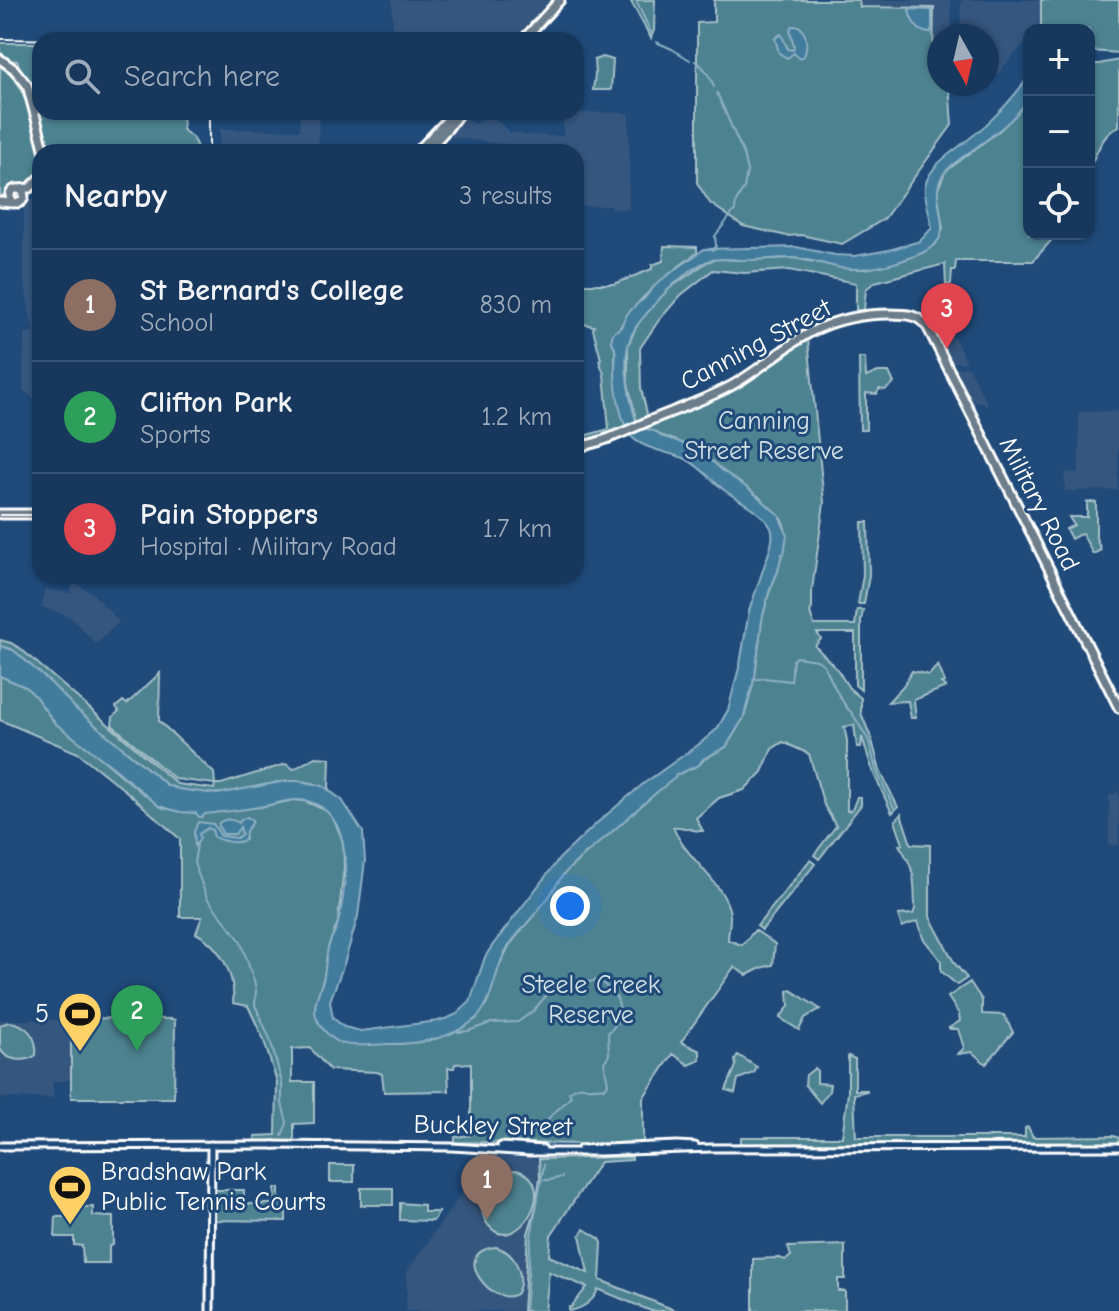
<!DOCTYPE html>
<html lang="en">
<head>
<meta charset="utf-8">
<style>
	:root { --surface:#17385c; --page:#203f62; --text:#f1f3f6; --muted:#9eacbb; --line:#365272; --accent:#ffd166 }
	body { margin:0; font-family:"Comic Neue",sans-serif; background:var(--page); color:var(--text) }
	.controls { position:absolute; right:24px; top:24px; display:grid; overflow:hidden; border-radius:16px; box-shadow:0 2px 6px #0004 }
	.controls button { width:72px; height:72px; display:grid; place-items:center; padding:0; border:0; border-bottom:2px solid var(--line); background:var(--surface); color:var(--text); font:40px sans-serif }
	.compass { position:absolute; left:927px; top:24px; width:72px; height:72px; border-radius:50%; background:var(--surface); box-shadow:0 2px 6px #0004; rotate:172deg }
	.you { position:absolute; left:570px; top:906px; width:28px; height:28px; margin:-20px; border:6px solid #fff; border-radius:50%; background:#1a73e8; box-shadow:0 0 0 12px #1a73e833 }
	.badge { display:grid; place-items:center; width:52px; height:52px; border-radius:50%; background:var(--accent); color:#fff; font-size:26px; font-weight:700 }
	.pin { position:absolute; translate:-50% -66px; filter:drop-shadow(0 2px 4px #0008) }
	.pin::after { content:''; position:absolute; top:42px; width:28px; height:24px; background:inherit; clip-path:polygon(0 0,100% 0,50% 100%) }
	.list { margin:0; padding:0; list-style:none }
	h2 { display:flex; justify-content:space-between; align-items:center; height:104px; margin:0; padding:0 32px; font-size:34px }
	h2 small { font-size:26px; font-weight:400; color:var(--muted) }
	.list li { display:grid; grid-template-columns:52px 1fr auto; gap:24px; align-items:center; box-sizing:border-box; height:112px; padding:0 32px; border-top:2px solid var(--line) }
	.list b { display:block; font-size:30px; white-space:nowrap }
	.list p { margin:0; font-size:26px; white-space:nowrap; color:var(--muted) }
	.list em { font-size:26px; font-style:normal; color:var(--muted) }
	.icon { flex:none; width:44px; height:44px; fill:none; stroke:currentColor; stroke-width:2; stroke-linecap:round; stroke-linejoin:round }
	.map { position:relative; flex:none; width:1119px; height:1311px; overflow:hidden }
	.search { position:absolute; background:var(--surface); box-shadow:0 2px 6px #0004; left:32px; top:32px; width:552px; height:88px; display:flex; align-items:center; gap:20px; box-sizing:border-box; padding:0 28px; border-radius:24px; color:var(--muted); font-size:30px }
	.panel { position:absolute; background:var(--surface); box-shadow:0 2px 6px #0004; left:32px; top:144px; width:552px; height:440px; border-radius:24px }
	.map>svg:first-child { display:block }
	.built { fill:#35577e }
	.green { fill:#4d8290; stroke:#a6c0c8; stroke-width:2 }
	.water { fill:#437b9c; stroke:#8eb0c4; stroke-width:2 }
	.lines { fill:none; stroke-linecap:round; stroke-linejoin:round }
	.stream { stroke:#8eb0c4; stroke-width:2 }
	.secondary-casing { stroke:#fff; stroke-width:11 }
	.primary-casing { stroke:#fff; stroke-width:13 }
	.secondary { stroke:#1f4a7a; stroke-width:5 }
	.primary { stroke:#6c7d8b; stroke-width:7 }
	.tram { stroke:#fff; stroke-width:2 }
	.labels { text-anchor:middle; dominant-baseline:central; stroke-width:6; stroke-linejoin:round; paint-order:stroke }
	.street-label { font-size:26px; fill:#fff; stroke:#1f4a7a }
	.park-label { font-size:26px; fill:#d2e0e3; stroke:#1f4a7a }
	.poi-label { font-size:26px; fill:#fff; stroke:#1f4a7a; text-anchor:end }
</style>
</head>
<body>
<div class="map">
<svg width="1119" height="1311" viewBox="0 0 1119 1311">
	<rect width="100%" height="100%" fill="#1f4a7a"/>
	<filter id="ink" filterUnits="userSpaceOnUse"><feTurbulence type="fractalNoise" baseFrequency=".0125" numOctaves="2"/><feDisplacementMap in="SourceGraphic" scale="16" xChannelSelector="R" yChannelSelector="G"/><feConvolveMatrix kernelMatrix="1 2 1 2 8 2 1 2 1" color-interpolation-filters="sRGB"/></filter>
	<g filter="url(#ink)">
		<g class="built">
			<polygon points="392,0 554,0 517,40 393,40"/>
			<polygon points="859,0 951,0 952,36 939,36 939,60 933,60 859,7"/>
			<polygon points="961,0 1041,0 1041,27 1038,30 1029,30 1029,40 1013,55 985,91 961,91 960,84 987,84 987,36 960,36"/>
			<polygon points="299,112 318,112 319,152 220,152 220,129 300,130"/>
			<polygon points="488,112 510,133 521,133 521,135 563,136 564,113 549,112 629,113 629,209 611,209 611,206 576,206 576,152 530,152 527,148 522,147 451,137 445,139 451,135 463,114 474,124 477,124"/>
			<polygon points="40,194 40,404 23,390 24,333 33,332 24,279 24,205"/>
			<polygon points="939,317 939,320 943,320 943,317 946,317 947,323 967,363 949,362 932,327 930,327 929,324 932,318"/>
			<polygon points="953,366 961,368 968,366 988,405 984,405 984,402 976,402 975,405 969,403 956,373 953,372 952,367"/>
			<polygon points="1118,411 1118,490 1065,491 1065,473 1079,472 1079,412"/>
			<polygon points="74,583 94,594 119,622 96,644 69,616 42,607 44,589 70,593"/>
			<polygon points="1119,791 1119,845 1109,845 1109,796"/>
			<polygon points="0,1020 71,1020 71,1080 53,1082 53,1098 0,1098"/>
			<polygon points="495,1156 539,1159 540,1177 536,1207 528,1234 523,1311 406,1311 407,1272 481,1165"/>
		</g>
		<g class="green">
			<polygon points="630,0 655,0 654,30 651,38"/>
			<polygon points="714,0 859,0 860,7 934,8 933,59 939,60 939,84 949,84 952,125 884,219 842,244 801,235 787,236 743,226 710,203 697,183 697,23 714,22"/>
			<polygon points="1041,0 1119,0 1119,53 1089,51 1089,30 1041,30"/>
			<polygon points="0,43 40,43 40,112 182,112 183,130 193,138 199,152 48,152 31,88 22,73 17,61 8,60 0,54"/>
			<polygon points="603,57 613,60 611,90 593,90 595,75 594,60"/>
			<path d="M1119 60V126C1102 134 1097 153 1089 169V64H1099Z"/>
			<path d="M0 66C6 71 14 77 18 84 27 97 46 163 38 176 30 187 21 185 11 190 7 192 4 195 0 196Z"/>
			<polygon points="1029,93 1029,234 1057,234 1033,261 956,261 955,270 952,270 951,284 946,285 945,264 875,282 866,289 864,310 856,310 856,283 789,270 744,273 713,270 681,295 659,320 640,348 641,388 647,414 652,417 637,423 628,383 628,345 638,323 667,290 707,262 716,259 746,260 793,258 854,269 866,269 891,263 922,253 935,245 943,228 937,191 945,172 1000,130 1017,113"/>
			<path d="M664 246 697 247V253C667 274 625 307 613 342L615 348V373L626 427 601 437 576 442V438L609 429 604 374 599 360 601 359 593 329 594 326 583 324V312H576V284H614L652 269V265L663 261Z"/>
			<path d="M808 339 824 503 812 590V608L810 612 814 625H855L857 610H863L861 621V690L855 685V633H817L821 639 815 646 837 669 849 688 861 698V713L872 740 880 771 898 807 892 813 873 772 862 737 861 747H857L854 725 844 727 847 740V811L852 810 857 797H861V805L819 859 814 855 836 826 824 805 809 754 783 742 772 749 762 772 744 790 719 798 696 818 703 831C693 832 682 825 673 827 685 857 720 879 729 909 732 918 728 931 728 940L742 945 755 930 775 944 773 965 761 968 747 975 734 967 681 1042 700 1051V1060L689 1065 673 1054 643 1098V1142L586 1144 455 1142V1137L471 1135V1063L455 1064 454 1068H448L449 1091 384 1092 382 1074 377 1072 330 1070 310 1048 292 1049V1082H314V1123L294 1124V1142H255V1136L276 1135 277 1082 263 1038 248 1006 233 1003C236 976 220 945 196 933L202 917H180V839L127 792 78 753 0 720V676L26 687 35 696 55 723 94 752 140 791 163 808 196 813 260 807 294 800 305 801 327 811 334 820 343 841 344 867 338 922 329 945 324 976 316 1003 315 1009 318 1022 337 1041 355 1044H399L420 1042 438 1038 476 1019 488 1001 497 970 509 946 549 896 563 874 676 775 699 765 704 759 726 747 743 719 747 707 755 676 762 619 769 593 778 571 782 554 784 553C786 540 787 531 782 519L758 496 723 471 703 453 677 441 643 429 745 384Z"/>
			<polygon points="859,358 865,358 866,377 878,372 889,372 894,383 885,390 879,389 877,394 866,393 866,430 860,430"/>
			<polygon points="1087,502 1096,502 1096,538 1101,550 1093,554 1082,533 1071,539 1066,529 1074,525 1069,517 1087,517"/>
			<polygon points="862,522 868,522 869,575 864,604 858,604 863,575"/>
			<path d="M0 640 11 643 21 649 177 784 214 789 215 784 175 779 112 725 113 717 119 711 116 707 123 701 127 704 160 673 159 721 214 773 215 784H221L286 764 294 769 315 757 330 758 329 790C295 770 259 789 223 793 205 795 184 792 167 785L76 709 51 683 17 654 13 650 0 646Z"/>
			<polygon points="938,665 945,682 941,683 946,687 914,700 916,718 911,718 908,701 888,702 903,686 912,671 929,675"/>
			<path d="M901 814 911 844 930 845V917L955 964 967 978 957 985 941 971V961L923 938 918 921 902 927 898 915 913 914 915 909C914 880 916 870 899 845L903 844 895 821Z"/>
			<polygon points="810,860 815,864 762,930 757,926"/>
			<polygon points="970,982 982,1000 982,1014 1004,1015 1013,1032 986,1064 972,1052 958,1054 964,1048 958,1029 950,1029 949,1028 960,1021 959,1014 948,997"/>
			<polygon points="791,990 820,1009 805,1018 799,1030 780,1018 789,1006 788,991"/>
			<polygon points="71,1018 172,1019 175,1020 174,1098 71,1098"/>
			<path d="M9 1022C27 1023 38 1038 36 1055 26 1063 3 1061 0 1047 0 1041 0 1032 0 1025Z"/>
			<polygon points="738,1055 757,1067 754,1073 738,1079 735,1093 726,1090 736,1066 735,1060"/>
			<polygon points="848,1056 855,1059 855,1090 867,1090 867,1091 854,1094 856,1137 1025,1137 1025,1128 1028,1127 1033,1137 1114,1136 1119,1138 1119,1144 741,1145 741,1137 842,1137 848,1093"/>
			<polygon points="815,1068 817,1071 817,1083 830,1084 829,1091 820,1103 805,1085 806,1075"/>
			<path d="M632 1157V1160L600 1162 551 1235 549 1256 588 1273 580 1235 584 1229 600 1239 602 1243 600 1280 677 1311H651L598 1289C594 1301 582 1309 569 1311V1307H571L587 1287 549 1272 545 1311H523L528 1234 536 1207 540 1177 539 1159Z"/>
			<rect x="330" y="1165" width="24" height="17"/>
			<path d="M516 1170C563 1181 516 1258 489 1226 471 1206 492 1172 516 1170Z"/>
			<polygon points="275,1188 279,1188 279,1204 286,1204 286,1221 215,1220 215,1190 244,1190 244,1204 274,1204"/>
			<rect x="361" y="1188" width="32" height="17"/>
			<polygon points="400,1203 424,1205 424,1212 439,1212 433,1221 400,1220"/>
			<polygon points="72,1207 93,1207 93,1216 113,1217 113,1245 109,1246 109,1263 83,1263 82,1246 74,1245 74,1237 55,1237 56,1217 72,1217"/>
			<polygon points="845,1245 845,1279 838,1279 838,1291 845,1291 845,1311 753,1311 753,1259 779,1258 786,1260 791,1256 788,1247"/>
			<path d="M496 1247C515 1252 526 1275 517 1293 496 1311 446 1252 496 1247Z"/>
		</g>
		<g class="water">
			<path d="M912 9 932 10V29L930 33C918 33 911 21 909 10Z"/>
			<path d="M792 26H799C807 33 808 46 804 56L799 58 794 53 787 58 779 53 775 38 781 34 788 49 793 50 794 46 790 30Z"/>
			<path d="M1029 75C1029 80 1030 88 1029 93 1022 121 971 149 950 167 917 195 966 232 924 252 900 263 868 272 841 268 825 265 810 259 793 258 777 257 761 261 745 260 733 260 720 257 708 261 688 269 666 291 652 307 643 318 633 328 629 342 622 365 630 404 638 426L657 432 661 436 677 441 703 453 723 471 749 489 779 515 787 534 784 554H782L778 571 769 592 762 620 755 676 743 719 726 747 703 759 699 765 676 775 675 778C654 793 635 812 615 829 599 844 580 856 565 873 558 880 554 890 548 898 536 914 522 928 510 944 494 965 495 1004 474 1020 451 1039 418 1044 389 1044 373 1044 349 1049 335 1040 326 1034 315 1021 315 1010 315 1000 319 991 323 981 326 969 325 957 329 945 331 938 336 931 338 923 347 884 356 814 307 801 290 797 274 805 259 807 241 810 223 812 205 814L202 817H199L196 813 180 812 159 806 114 768 55 723 35 696 26 687 0 676V646L13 650 18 654 51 683 76 709 167 785 178 789 217 794 286 781H299L323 786 342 800 363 832 365 861 358 916 344 964 330 1001 333 1018 344 1027 361 1031 438 1021 448 1018 457 1014 470 1002 485 957 492 946 559 859 598 822 643 784 698 745 717 729 728 710 740 664 749 611 771 546C772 540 774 534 771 528 763 512 738 500 724 490 710 479 701 467 686 459 671 453 645 449 634 439 621 429 615 386 615 370 615 360 618 349 611 341L613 333 621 327 627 314 639 302 643 300 657 283 704 249 796 247 835 255 855 256 889 250 920 241 932 228C931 219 923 193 925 186 931 163 953 152 970 138 990 123 1017 95 1029 75Z"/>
			<path d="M247 817 252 820 253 822 246 831 245 840C237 844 223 842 214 837L212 830 208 828 199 834 200 839 195 846 194 832 198 822 213 824 221 836 237 838 242 834 240 827 235 834H223L219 827V823C225 818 233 819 239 823L241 820Z"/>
		</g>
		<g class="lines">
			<g class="stream">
				<polyline points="636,0 652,35"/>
				<polyline points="656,42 672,49 690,60"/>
				<path d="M695 61C703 65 712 79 714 87"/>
				<polyline points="713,250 716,246 715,236 735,210 736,202 744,188 747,171 743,153 717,93"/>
				<polyline points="753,680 764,678 791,681 793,660 796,657 817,660 824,665 837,692 847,708 852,713 869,741 876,770 894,808"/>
				<polyline points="197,845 194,863 207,898 240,940 254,981 256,990 255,1005 270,1039 282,1083 282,1103 287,1123 282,1136"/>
				<path d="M458 1032 468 1031 491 1023 518 1022 533 1011 552 989 581 979 590 982 597 980 603 983 617 998 621 1014 613 1028 608 1033 609 1055 604 1062 608 1084 604 1088C601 1087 597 1088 594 1088 580 1090 586 1081 569 1092L571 1096C560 1112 543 1113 545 1136"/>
				<polyline points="544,1180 550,1180 562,1177"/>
				<polyline points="525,1311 531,1236 544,1165"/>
			</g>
			<g class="secondary-casing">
				<g id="secondary">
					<polyline points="273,1145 452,1147 530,1152 600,1152 711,1148 1119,1147"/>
					<polyline points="0,1146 275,1145"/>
					<polyline points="501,1146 543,1149"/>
					<polyline points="581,1149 677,1145 695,1146"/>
					<polyline points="210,1311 211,1145"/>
				</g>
			</g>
			<g class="primary-casing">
				<g id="primary">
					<polyline points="523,40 560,0"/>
					<polyline points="0,59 14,69 27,85 45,152"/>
					<polyline points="417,152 455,112"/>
					<polyline points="426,152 449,127 460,112"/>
					<circle cx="17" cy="196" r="7"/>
					<polyline points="19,189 30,188 40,178"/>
					<polyline points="0,202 13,203"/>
					<path d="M576 447C603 443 626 431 651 420 676 410 701 401 725 389 757 374 782 347 813 331 837 319 863 314 890 314 906 314 919 314 928 328L1119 708"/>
					<polyline points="0,514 40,514"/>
				</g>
			</g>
			<use href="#secondary" class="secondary"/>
			<use href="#primary" class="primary"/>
			<g class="tram">
				<polyline points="0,39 73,40"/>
				<polyline points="209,152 209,112"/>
				<polyline points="0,515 40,515"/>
			</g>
		</g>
	</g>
	<defs>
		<g id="stadium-pin" transform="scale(2.3)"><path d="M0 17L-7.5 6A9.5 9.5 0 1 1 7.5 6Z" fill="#ffd166" stroke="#1f4a7a"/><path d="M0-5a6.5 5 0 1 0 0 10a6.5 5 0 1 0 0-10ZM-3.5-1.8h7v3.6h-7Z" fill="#111"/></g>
	</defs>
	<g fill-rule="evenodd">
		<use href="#stadium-pin" x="80" y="1014"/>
		<use href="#stadium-pin" x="70" y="1187"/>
	</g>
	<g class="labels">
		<g class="street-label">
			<text transform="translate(756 345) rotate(-28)">Canning Street</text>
			<text transform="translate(1039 504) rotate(63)">Military Road</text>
			<text transform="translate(493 1126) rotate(1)">Buckley Street</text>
		</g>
		<g class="park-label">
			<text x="764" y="421">Canning<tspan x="764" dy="30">Street Reserve</tspan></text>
			<text x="591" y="985">Steele Creek<tspan x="591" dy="30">Reserve</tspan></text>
		</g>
		<g class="poi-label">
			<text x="49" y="1014">5</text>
			<text x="101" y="1172" text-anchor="start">Bradshaw Park<tspan x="101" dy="30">Public Tennis Courts</tspan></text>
		</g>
	</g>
</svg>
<div class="controls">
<button>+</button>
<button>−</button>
<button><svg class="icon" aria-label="locate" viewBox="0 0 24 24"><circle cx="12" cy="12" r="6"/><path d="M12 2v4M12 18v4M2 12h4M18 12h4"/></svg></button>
</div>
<svg class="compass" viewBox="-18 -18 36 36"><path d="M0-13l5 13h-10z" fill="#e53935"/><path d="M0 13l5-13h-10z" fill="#9eacbb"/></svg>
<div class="you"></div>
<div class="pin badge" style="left:487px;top:1220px;background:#8d6e63">1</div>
<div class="pin badge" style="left:137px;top:1051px;background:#2e9e5b">2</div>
<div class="pin badge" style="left:947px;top:349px;background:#e0444e">3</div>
<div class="search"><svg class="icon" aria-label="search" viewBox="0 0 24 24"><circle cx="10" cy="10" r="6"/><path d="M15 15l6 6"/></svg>Search here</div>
<section class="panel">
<h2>Nearby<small>3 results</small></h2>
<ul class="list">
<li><span class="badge" style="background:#8d6e63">1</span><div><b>St Bernard's College</b><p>School</p></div><em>830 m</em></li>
<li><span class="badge" style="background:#2e9e5b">2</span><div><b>Clifton Park</b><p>Sports</p></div><em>1.2 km</em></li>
<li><span class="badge" style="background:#e0444e">3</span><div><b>Pain Stoppers</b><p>Hospital · Military Road</p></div><em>1.7 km</em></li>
</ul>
</section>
</div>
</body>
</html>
